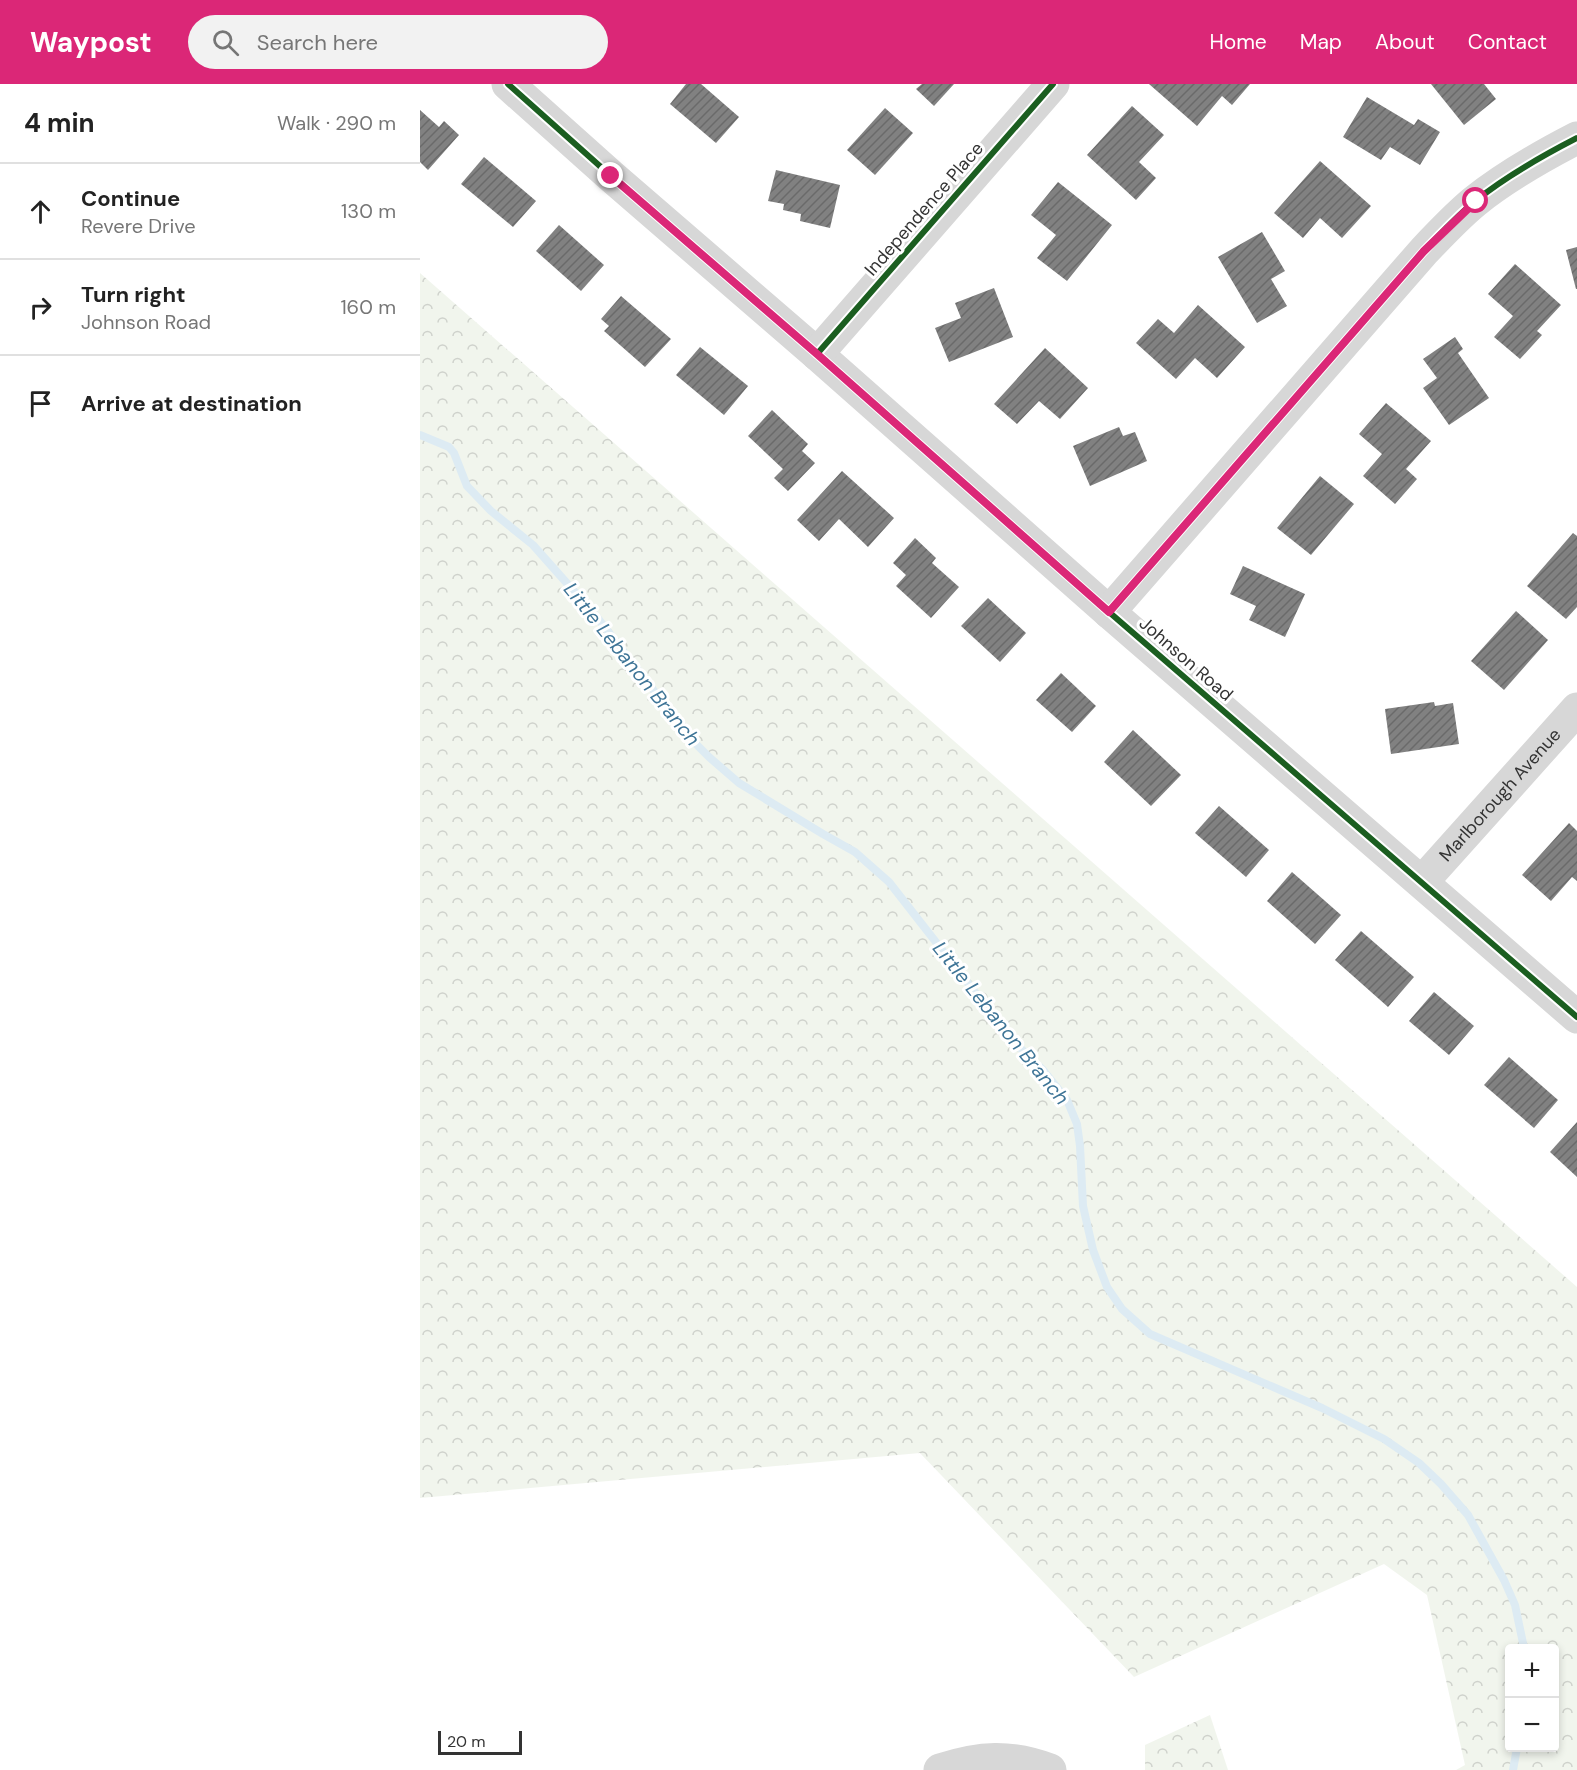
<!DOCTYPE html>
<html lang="en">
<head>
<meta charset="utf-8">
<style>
	:root { --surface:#fff; --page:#f2f2f2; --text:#222; --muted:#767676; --line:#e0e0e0; --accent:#db2777 }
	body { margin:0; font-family:"DM Sans",sans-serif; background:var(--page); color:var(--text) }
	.controls { position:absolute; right:18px; bottom:18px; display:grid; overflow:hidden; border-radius:6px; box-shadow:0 3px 9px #0003 }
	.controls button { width:54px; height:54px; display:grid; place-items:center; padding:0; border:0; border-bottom:2px solid var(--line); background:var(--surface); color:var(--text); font:30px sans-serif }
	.scale { position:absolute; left:18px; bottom:15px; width:84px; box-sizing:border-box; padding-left:6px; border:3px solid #333; border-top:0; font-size:16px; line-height:21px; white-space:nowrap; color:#333; -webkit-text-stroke:4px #fff; paint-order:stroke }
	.stop { position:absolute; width:18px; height:18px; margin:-14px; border:4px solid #db2777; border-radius:50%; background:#fff }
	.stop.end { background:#db2777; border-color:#fff; box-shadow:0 2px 6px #0008 }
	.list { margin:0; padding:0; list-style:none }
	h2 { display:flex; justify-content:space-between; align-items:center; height:78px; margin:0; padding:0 24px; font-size:26px }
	h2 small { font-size:20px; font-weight:400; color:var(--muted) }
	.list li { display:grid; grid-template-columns:39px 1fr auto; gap:18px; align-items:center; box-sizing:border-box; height:96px; padding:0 24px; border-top:2px solid var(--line) }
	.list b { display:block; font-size:22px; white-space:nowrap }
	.list p { margin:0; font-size:20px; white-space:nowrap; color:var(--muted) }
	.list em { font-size:20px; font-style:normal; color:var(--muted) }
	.icon { flex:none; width:33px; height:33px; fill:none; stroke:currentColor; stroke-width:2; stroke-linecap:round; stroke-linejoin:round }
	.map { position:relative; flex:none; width:1157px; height:1686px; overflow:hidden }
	header { display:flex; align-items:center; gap:36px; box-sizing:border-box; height:84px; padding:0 30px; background:var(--accent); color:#fff }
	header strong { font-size:28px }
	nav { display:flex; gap:33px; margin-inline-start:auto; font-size:21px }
	.search { width:420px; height:54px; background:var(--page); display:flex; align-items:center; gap:15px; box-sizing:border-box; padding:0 21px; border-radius:33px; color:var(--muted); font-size:22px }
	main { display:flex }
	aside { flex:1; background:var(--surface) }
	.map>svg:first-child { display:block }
	.forest { fill:url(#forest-crowns); fill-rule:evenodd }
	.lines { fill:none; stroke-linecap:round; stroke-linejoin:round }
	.stream { stroke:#ddebf3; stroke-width:8 }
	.building { fill:url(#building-hatch) }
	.minor { stroke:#d7d7d7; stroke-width:33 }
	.cycleway-casing { stroke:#fff; stroke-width:10 }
	.cycleway { stroke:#1b5e20; stroke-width:6 }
	.route { stroke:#db2777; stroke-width:8 }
	.labels { text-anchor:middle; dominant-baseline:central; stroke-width:6; stroke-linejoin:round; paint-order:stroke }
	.street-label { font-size:18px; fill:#333; stroke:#fff }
	.water-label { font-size:20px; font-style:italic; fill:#3f7597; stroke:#fff }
</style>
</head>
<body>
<header>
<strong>Waypost</strong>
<div class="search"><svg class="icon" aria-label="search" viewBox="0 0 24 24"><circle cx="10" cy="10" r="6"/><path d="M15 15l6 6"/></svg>Search here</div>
<nav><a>Home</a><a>Map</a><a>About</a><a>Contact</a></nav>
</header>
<main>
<aside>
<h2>4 min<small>Walk · 290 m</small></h2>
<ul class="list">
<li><svg class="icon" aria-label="ahead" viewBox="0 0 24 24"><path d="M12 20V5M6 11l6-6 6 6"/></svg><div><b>Continue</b><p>Revere Drive</p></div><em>130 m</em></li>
<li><svg class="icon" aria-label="right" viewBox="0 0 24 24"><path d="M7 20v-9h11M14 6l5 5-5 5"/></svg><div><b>Turn right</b><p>Johnson Road</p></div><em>160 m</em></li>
<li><svg class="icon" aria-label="arrive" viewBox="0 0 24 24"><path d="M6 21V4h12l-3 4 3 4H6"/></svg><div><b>Arrive at destination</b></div></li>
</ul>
</aside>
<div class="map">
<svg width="1157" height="1686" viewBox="0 0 1157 1686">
	<defs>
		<pattern id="forest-crowns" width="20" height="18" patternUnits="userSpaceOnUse" patternTransform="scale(1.5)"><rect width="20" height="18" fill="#f1f5ed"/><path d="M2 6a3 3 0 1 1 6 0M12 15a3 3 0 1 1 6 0" fill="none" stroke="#cfd2cc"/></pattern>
		<pattern id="building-hatch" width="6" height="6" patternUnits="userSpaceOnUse" patternTransform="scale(1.5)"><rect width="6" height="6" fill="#818181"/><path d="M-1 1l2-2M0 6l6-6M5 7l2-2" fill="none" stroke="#6a6a6a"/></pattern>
	</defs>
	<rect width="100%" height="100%" fill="#fff"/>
	<g class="forest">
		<path d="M0 189 1157 1203V1686H1036L1045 1681 1007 1511 964 1480 714 1593 500 1369 0 1414ZM1134 1564V1664H1090V1564Z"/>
		<polygon points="790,1631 808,1686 725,1686 725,1661"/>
	</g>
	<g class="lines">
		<g class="stream">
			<polyline points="0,351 29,363 34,369 47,402 71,427 113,461 176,532 241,616 257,641 289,673 319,699 403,750 435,768 469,798 594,958 623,986 647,1016 657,1040 660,1062 663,1122 673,1166 687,1203 702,1225 730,1250 902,1324 964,1355 999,1379 1021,1400 1048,1431 1084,1496 1095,1521 1104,1564"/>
			<polyline points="1093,1686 1097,1664"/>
		</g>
	</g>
	<g class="building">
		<polygon points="266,0 281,0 319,33 296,59 250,20"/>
		<polygon points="502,0 534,0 514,22 496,5"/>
		<polygon points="729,0 830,0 812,21 802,12 777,42"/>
		<polygon points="1011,0 1064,0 1076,15 1044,41"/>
		<polygon points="947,13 994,41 998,35 1020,48 1000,81 970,63 961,76 923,53"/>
		<polygon points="712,22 744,51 719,78 736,94 716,116 667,71"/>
		<polygon points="465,24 493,49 455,91 427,66"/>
		<polygon points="0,26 19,43 24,37 39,51 8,86 0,78"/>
		<polygon points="64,73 116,117 93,143 41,100"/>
		<polygon points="900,77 951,122 922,154 900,134 883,154 854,129"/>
		<polygon points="356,86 420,101 410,144 380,137 381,130 363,126 364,120 348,117"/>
		<polygon points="638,98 692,141 647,197 617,174 636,151 611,131"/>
		<polygon points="139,141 184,181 161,207 116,167"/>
		<polygon points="842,148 865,187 851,195 867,222 837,239 798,173"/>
		<polygon points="1157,163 1157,205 1156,205 1146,166"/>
		<polygon points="1095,180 1141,221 1117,247 1122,251 1100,275 1074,253 1093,232 1068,210"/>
		<polygon points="574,204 593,253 529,278 515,244 541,234 535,219"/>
		<polygon points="201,212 251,255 225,283 184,247 189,242 181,235"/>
		<polygon points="778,221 825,263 797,294 775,274 756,295 716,259 738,235 754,249"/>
		<polygon points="1035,253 1043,265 1038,269 1069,314 1029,341 1003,304 1017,294 1003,275"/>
		<polygon points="280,263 328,302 304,331 256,291"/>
		<polygon points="625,264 668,304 640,335 619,317 597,340 574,320"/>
		<polygon points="966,319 1011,357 986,385 997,395 975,420 943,392 962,370 939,350"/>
		<polygon points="352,326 388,360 382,367 395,379 368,407 354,394 363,385 328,352"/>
		<polygon points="699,343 703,352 715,348 727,377 670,402 653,362"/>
		<polygon points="422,387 474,434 448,463 419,435 399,457 377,436"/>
		<polygon points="900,392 934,420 891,471 857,444"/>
		<polygon points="1153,449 1157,452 1157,523 1146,535 1107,502"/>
		<polygon points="495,454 516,474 512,479 539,503 511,534 476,502 486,491 473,479"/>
		<polygon points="823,482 885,510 865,553 829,536 836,522 810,510"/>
		<polygon points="568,514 606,549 580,578 541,542"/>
		<polygon points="1096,527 1128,556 1084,606 1051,577"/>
		<polygon points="641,589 676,622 652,648 616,616"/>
		<polygon points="1014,618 1015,622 1033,619 1039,660 971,670 965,625"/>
		<polygon points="713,646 761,691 731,722 684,678"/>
		<polygon points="799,722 849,766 826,793 775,749"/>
		<polygon points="1149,739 1157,747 1157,797 1152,793 1131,817 1102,791"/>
		<polygon points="872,788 921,831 895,860 847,817"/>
		<polygon points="941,847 994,893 968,923 915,876"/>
		<polygon points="1014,908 1054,942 1029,971 989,937"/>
		<polygon points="1089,973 1138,1016 1114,1044 1064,1001"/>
		<polygon points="1157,1038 1157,1093 1130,1068"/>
	</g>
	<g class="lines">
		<g class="minor">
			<polyline points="88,0 191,92 397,270 689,528 1157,933"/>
			<polyline points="397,270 633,0"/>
			<path d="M689 528 1004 167C1020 150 1036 133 1054 118 1085 93 1122 72 1157 54"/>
			<path id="s1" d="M1002 798 1157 625"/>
			<path d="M520 1686C560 1673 590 1671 630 1686"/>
		</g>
		<g class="cycleway-casing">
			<g id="cycleway">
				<polyline points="88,0 191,92 397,270 689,528 1157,933"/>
				<polyline points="397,270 633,0"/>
				<path d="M689 528 1004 167C1020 150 1036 133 1054 118 1085 93 1122 72 1157 54"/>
			</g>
		</g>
		<use href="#cycleway" class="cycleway"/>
	</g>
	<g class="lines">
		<polyline class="route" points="191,92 397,270 689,528 1004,167 1056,117"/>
	</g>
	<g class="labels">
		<g class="street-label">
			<text transform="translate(504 125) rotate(-49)">Independence Place</text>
			<text transform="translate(766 575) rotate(41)">Johnson Road</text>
			<text stroke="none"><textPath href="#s1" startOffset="117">Marlborough Avenue</textPath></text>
		</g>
		<g class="water-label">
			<text transform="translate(212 580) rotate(51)">Little Lebanon Branch</text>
			<text transform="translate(581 939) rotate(51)">Little Lebanon Branch</text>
		</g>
	</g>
</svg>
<div class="controls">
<button>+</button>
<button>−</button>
</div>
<div class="scale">20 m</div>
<div class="stop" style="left:1056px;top:117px"></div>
<div class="stop end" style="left:191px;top:92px"></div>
</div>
</main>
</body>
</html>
